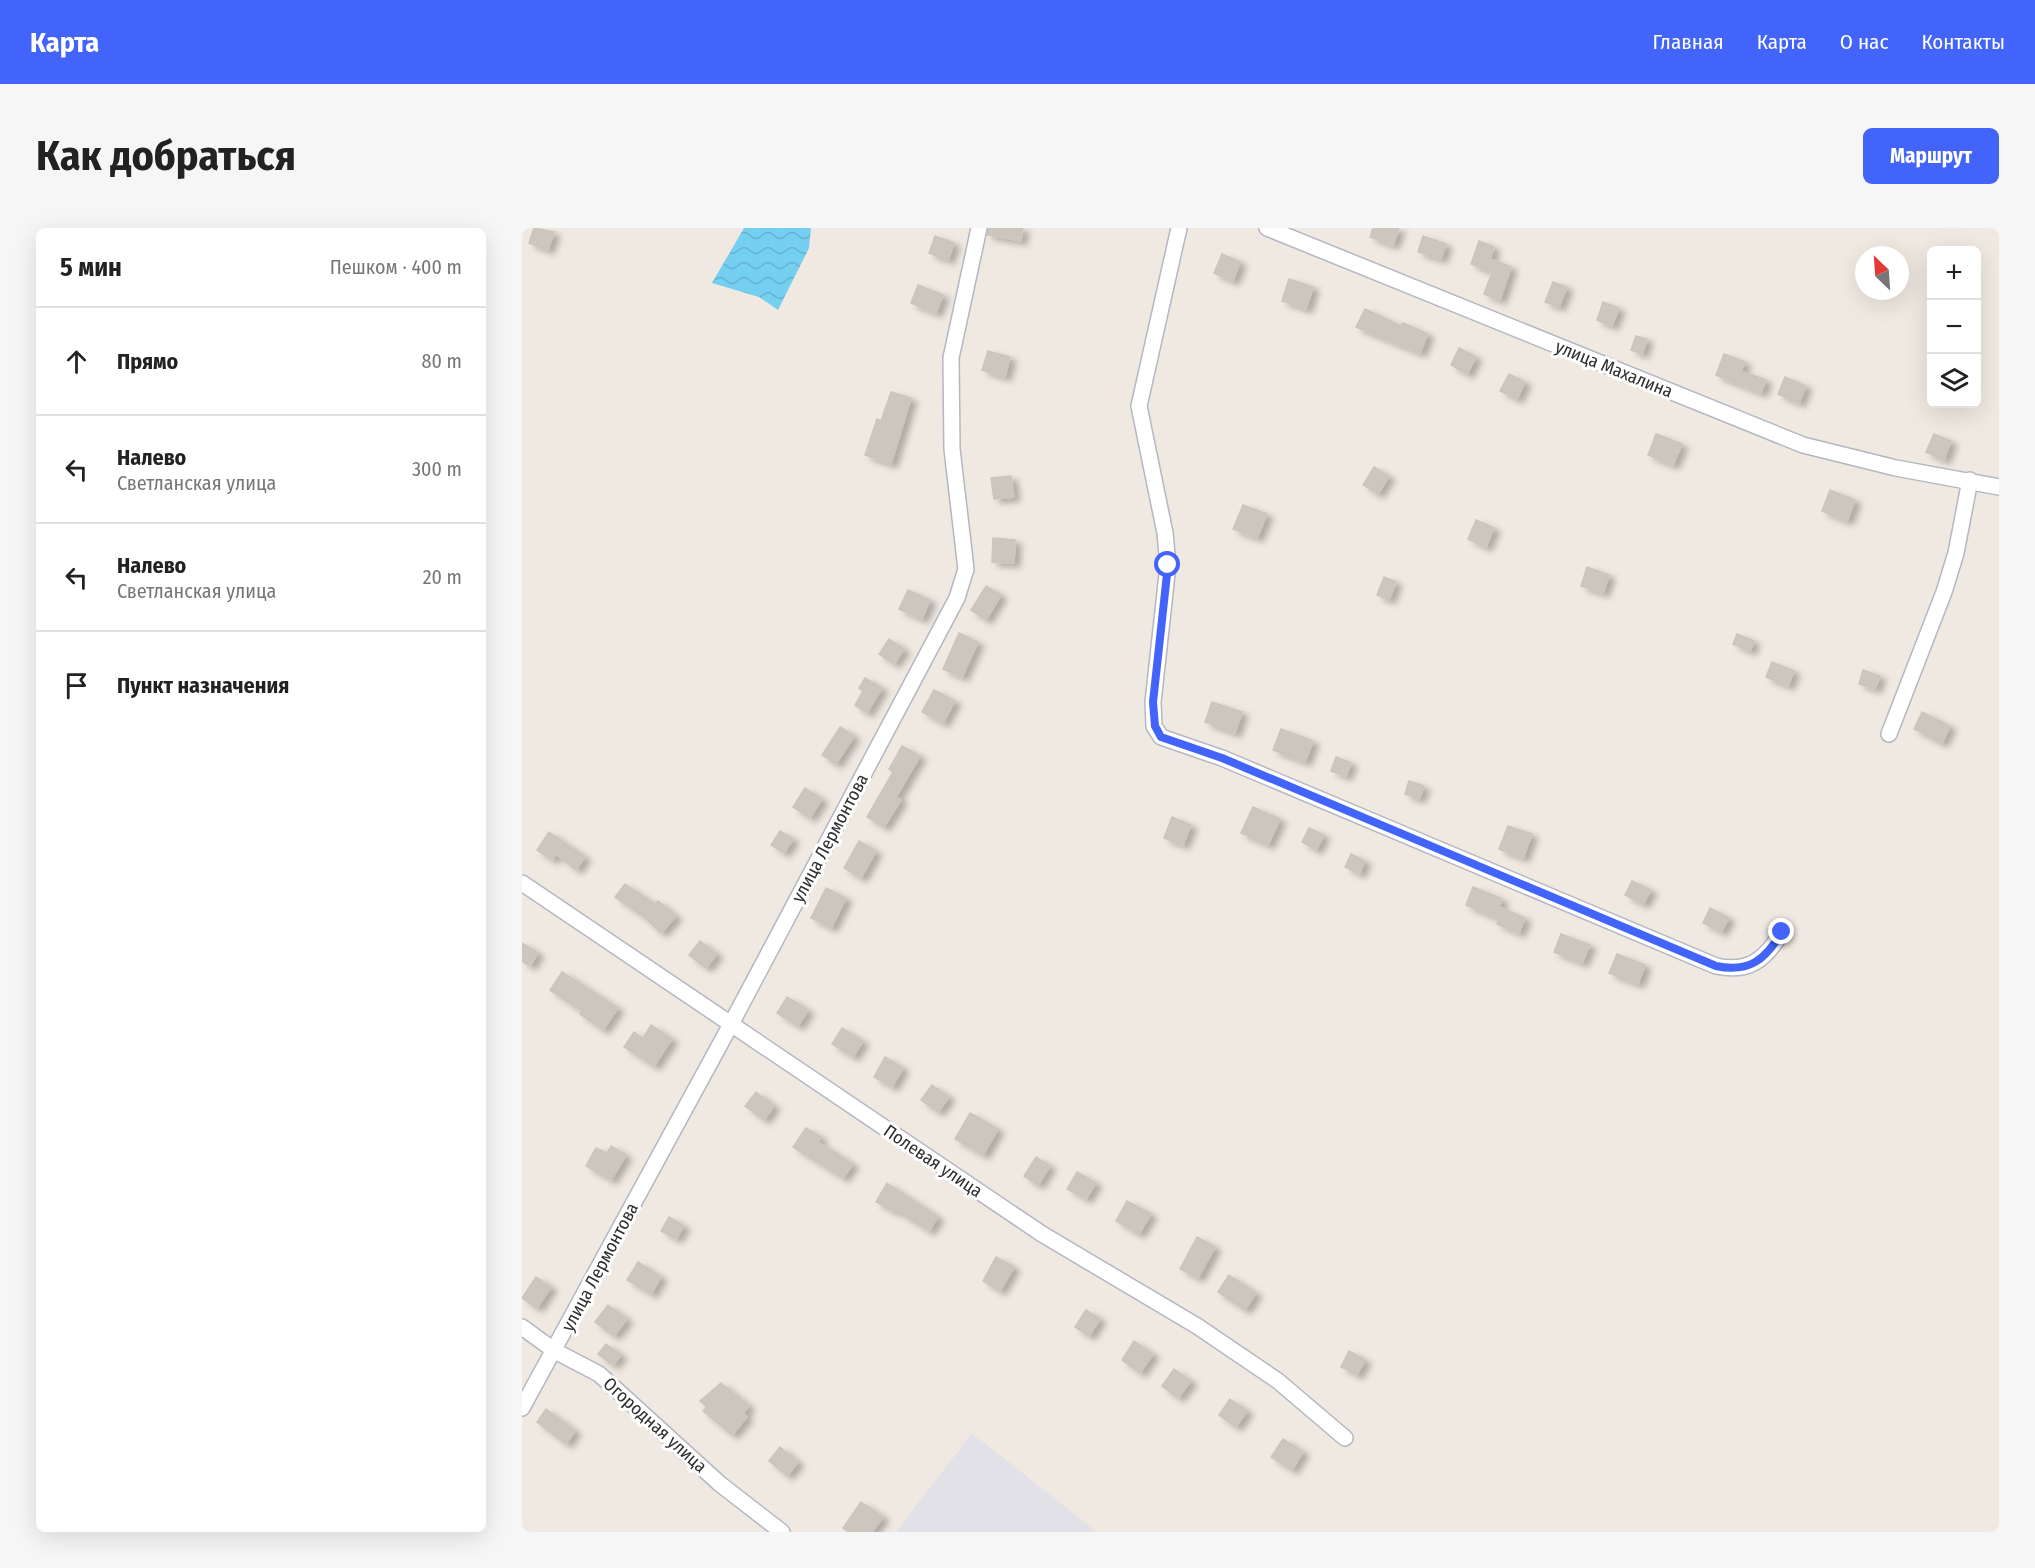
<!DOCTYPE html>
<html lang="ru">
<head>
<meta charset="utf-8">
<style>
	:root { --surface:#fff; --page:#f6f6f6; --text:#222; --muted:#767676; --line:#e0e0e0; --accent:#4264fb }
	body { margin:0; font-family:"Fira Sans Condensed",sans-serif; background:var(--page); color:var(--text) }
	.controls { position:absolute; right:18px; top:18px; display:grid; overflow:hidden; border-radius:9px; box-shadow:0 6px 24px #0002 }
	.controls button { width:54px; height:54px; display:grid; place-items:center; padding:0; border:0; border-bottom:2px solid var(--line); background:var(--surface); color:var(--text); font:30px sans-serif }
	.compass { position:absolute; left:1333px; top:18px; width:54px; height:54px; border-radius:50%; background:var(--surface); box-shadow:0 6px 24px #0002; rotate:335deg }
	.stop { position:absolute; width:18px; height:18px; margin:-14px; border:4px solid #4264fb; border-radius:50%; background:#fff }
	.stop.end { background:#4264fb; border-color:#fff; box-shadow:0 2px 6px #0008 }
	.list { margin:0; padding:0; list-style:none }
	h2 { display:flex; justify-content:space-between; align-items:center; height:78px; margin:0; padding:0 24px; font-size:26px }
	h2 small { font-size:20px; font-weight:400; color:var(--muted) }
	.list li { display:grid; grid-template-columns:39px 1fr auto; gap:18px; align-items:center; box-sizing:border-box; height:108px; padding:0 24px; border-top:2px solid var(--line) }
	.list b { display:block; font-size:22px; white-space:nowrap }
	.list p { margin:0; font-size:20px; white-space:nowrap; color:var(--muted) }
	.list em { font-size:20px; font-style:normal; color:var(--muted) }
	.icon { flex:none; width:33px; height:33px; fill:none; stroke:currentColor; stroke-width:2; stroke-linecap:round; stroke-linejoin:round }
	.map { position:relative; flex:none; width:1477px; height:1304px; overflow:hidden; border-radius:9px }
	header { display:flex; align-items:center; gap:36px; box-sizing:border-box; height:84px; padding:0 30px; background:var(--accent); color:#fff }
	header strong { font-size:28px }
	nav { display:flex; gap:33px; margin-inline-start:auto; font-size:21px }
	.intro { display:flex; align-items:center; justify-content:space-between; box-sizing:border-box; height:144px; padding:0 36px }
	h1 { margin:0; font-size:42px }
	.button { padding:15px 27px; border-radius:9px; background:var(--accent); color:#fff; font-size:21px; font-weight:700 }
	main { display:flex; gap:36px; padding:0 36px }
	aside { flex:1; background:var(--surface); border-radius:9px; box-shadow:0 6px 24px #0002 }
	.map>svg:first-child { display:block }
	.industrial { fill:#e3e1e8 }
	.water { fill:url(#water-waves) }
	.building { fill:#cbc7bf; stroke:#cbc5ba; stroke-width:1.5; filter:url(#shadow) }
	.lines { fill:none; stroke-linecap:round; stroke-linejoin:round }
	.street-casing { stroke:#b4b7c1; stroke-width:18 }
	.street { stroke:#fff; stroke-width:15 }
	.route { stroke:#4264fb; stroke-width:8 }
	.labels { text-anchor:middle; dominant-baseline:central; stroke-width:6; stroke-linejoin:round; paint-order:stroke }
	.street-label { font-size:18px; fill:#2e2e2e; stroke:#fff }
</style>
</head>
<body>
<header>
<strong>Карта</strong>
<nav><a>Главная</a><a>Карта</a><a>О нас</a><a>Контакты</a></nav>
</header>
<div class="intro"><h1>Как добраться</h1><a class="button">Маршрут</a></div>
<main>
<aside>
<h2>5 мин<small>Пешком · 400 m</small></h2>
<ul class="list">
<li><svg class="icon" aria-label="ahead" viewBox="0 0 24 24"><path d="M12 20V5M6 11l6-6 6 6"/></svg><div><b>Прямо</b></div><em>80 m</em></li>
<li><svg class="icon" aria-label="left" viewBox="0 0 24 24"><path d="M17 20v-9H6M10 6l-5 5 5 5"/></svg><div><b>Налево</b><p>Светланская улица</p></div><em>300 m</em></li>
<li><svg class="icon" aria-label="left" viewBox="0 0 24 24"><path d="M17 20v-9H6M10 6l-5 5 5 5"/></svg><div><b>Налево</b><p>Светланская улица</p></div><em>20 m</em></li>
<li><svg class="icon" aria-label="arrive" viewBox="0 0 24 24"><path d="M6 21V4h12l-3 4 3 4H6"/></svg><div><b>Пункт назначения</b></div></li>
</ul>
</aside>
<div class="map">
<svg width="1477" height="1304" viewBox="0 0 1477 1304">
	<defs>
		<pattern id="water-waves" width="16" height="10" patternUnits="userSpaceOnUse" patternTransform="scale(1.5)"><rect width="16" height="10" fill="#75cff0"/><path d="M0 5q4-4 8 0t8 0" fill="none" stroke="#66b2ce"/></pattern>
		<filter id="shadow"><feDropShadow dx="6" dy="4" stdDeviation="3" flood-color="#0004"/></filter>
	</defs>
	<rect width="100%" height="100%" fill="#efe9e1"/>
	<polygon class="industrial" points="450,1205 575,1304 374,1304"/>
	<polygon class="water" points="222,0 289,0 287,20 256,82 237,69 190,55"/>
	<g class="building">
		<polygon points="12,0 32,4 26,22 7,15"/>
		<polygon points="466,0 501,0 499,13 465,7"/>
		<polygon points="851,0 877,0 871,17 848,9"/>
		<polygon points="413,8 432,15 426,32 407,25"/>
		<polygon points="901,8 924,16 919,31 896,24"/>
		<polygon points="957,13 972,19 968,31 989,39 978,72 962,66 970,44 949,36"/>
		<polygon points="700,26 718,34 711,53 692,45"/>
		<polygon points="767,51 791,59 784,81 760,73"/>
		<polygon points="1031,54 1045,59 1037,79 1023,74"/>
		<polygon points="396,57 421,67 414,85 389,75"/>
		<polygon points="1081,74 1097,80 1090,98 1075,92"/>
		<polygon points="843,81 879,98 881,95 906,106 898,125 834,99"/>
		<polygon points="1114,108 1125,111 1120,126 1109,122"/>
		<polygon points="937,120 954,129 945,146 929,137"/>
		<polygon points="466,123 488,129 483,149 460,142"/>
		<polygon points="1202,126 1223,134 1219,143 1244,152 1239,165 1194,147"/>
		<polygon points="987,146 1003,154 995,171 978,163"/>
		<polygon points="1263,149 1284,158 1277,175 1256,166"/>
		<polygon points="369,164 389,170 369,236 343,227 355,191 359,193"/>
		<polygon points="1134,206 1160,216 1151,237 1126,227"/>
		<polygon points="1412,206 1429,213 1422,232 1404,224"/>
		<polygon points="852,239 867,248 856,266 841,257"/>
		<polygon points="489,248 492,269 472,271 469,250"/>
		<polygon points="1308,262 1333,272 1325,293 1300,283"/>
		<polygon points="721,277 745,286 735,310 711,301"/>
		<polygon points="954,292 972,300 964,319 946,311"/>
		<polygon points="471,310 493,312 492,335 470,334"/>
		<polygon points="1065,339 1087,347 1081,365 1059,358"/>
		<polygon points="862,349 874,354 867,372 855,367"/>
		<polygon points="464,358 479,367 464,392 449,382"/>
		<polygon points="386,362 408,372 400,391 377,381"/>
		<polygon points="437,405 456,414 440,449 421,441"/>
		<polygon points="1215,406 1232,413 1228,423 1211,416"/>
		<polygon points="367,411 382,421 372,436 357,426"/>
		<polygon points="1250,434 1272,443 1266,458 1244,449"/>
		<polygon points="1341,442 1358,448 1353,461 1337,456"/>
		<polygon points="343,450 360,460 345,485 333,477 341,463 337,460"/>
		<polygon points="412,462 433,473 421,495 400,484"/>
		<polygon points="690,474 720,484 713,505 683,494"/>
		<polygon points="1400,484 1428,498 1420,515 1392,501"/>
		<polygon points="318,499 332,508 314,536 300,527"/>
		<polygon points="759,501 791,513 783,534 751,522"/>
		<polygon points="380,518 398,528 374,569 379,572 362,599 345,589 371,544 367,541"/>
		<polygon points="814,529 829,535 824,548 809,543"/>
		<polygon points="887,553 902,558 897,571 883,566"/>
		<polygon points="283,560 300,571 288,590 271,579"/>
		<polygon points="731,579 758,591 746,617 719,605"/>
		<polygon points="650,589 669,597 661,617 642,610"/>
		<polygon points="986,598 1010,606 1001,630 977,621"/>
		<polygon points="787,600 802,607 794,622 780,614"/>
		<polygon points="258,603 271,611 262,625 249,617"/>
		<polygon points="27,604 63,629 54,642 34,626 30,632 15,622"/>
		<polygon points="337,613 354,623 339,650 322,640"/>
		<polygon points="829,626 843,633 837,646 823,639"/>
		<polygon points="1110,653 1129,662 1121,676 1103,667"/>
		<polygon points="103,656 133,676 136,673 154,688 139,705 122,689 93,669"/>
		<polygon points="951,659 980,671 977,679 1003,690 997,705 975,696 977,691 944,677"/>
		<polygon points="304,660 324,670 309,700 289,690"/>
		<polygon points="1188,680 1207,690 1199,704 1181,695"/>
		<polygon points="1039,706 1068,717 1060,735 1032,724"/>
		<polygon points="178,713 195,726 184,740 167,727"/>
		<polygon points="0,715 16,725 8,738 0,733"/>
		<polygon points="1095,726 1123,737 1116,756 1087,745"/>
		<polygon points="40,744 96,780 81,802 58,786 60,783 28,762"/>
		<polygon points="265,769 286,782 276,798 255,785"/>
		<polygon points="129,797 150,811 132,838 102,819 112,804 121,810"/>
		<polygon points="320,800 341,813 331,829 310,816"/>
		<polygon points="363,829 381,840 370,859 352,849"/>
		<polygon points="410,857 427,869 416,884 399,872"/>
		<polygon points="234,864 252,878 242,892 223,878"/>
		<polygon points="448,885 476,901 461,927 433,911"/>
		<polygon points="284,900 299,909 296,914 331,936 321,950 271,919"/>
		<polygon points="89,918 104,927 89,952 64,938 74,920 85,925"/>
		<polygon points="514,929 528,938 516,957 502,948"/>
		<polygon points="555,944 574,955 564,971 545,961"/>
		<polygon points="365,955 416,989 407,1003 372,981 371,983 354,974"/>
		<polygon points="605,973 629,986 617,1006 594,993"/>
		<polygon points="147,989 162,998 154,1011 139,1003"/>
		<polygon points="675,1009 693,1019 676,1050 658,1041"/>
		<polygon points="474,1029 492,1039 478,1063 461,1053"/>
		<polygon points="116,1034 139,1049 129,1066 105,1052"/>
		<polygon points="707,1047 734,1065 723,1082 696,1064"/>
		<polygon points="14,1049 29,1059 15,1080 0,1070"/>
		<polygon points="86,1077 105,1091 92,1108 73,1094"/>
		<polygon points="564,1082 578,1091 567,1108 553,1099"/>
		<polygon points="612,1113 631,1126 618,1145 600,1132"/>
		<polygon points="84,1116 99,1127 91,1137 76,1126"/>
		<polygon points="827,1123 843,1132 835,1147 819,1139"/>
		<polygon points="652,1141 669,1153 656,1170 640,1158"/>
		<polygon points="199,1155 227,1178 221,1185 225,1189 210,1207 181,1183 185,1179 178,1173"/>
		<polygon points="708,1171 725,1183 714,1199 697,1187"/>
		<polygon points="24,1181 53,1203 44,1216 15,1194"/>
		<polygon points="761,1211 781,1224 770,1242 749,1229"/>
		<polygon points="258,1219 276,1234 265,1248 247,1233"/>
		<polygon points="339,1274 361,1289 350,1304 327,1304 321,1300"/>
	</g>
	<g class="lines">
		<g class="street-casing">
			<g id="street">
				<path d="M657 0 617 178 643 305 646 337 631 474 632 498 639 509 700 530 1194 738C1227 745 1243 732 1260 704"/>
				<polyline points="745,0 1281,217 1374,240 1477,259"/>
				<polyline points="1367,506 1422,364 1434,325 1448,252"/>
				<polyline points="0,655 520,1006 675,1098 756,1153 823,1210"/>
				<polyline points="0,1099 33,1123 77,1146 198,1256 260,1304"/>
				<polyline points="0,1180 208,798 435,370 444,341 430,221 429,130 457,0"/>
			</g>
		</g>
		<use href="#street" class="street"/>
	</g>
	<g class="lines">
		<path class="route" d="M646 337 631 474 633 498 639 509 700 530 1194 738C1227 745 1243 732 1260 704"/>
	</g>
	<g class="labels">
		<g class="street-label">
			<text transform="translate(1092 141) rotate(22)">улица Махалина</text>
			<text transform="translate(308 610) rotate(-62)">улица Лермонтова</text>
			<text transform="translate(411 933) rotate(34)">Полевая улица</text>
			<text transform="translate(78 1039) rotate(-62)">улица Лермонтова</text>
			<text transform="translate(133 1197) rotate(42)">Огородная улица</text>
		</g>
	</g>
</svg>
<div class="controls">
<button>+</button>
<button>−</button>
<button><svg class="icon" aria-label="layers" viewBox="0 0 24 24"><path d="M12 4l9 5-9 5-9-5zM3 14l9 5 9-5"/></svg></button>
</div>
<svg class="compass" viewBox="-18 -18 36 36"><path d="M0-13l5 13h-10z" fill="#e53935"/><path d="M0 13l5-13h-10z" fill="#767676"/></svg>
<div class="stop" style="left:646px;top:337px"></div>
<div class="stop end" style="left:1260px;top:704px"></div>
</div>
</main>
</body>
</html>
